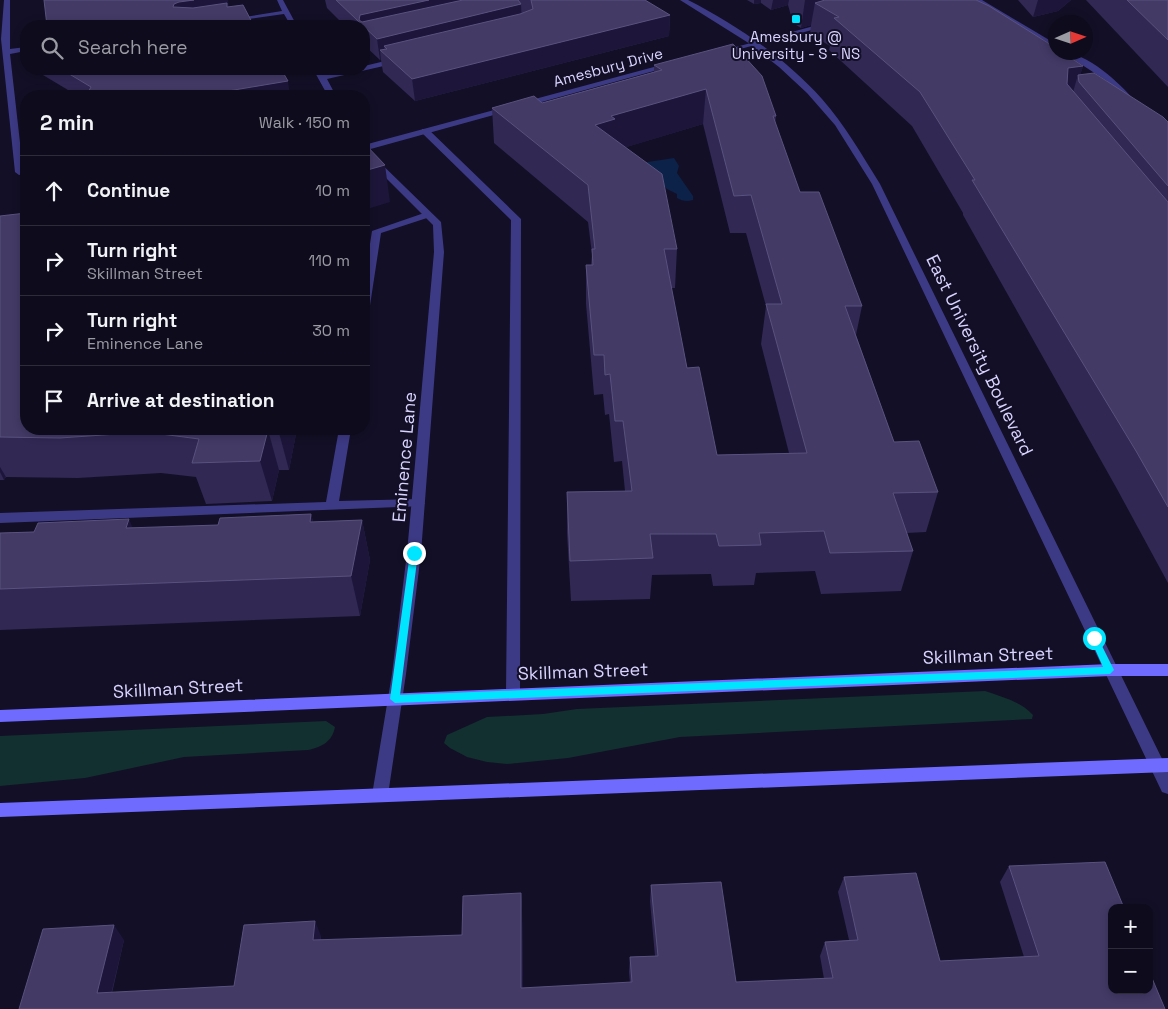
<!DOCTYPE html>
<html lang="en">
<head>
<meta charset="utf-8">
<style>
	:root { --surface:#0e0b1c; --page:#1c1929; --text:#f1f3f6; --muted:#9b9ba3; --line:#2e2b3b }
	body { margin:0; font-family:"Space Grotesk",sans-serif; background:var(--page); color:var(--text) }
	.controls { position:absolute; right:15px; bottom:15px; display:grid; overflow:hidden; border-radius:10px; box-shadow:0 2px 8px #0003 }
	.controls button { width:45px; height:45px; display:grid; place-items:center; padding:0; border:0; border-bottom:1px solid var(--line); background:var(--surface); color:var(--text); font:25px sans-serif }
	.compass { position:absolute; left:1048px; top:15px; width:45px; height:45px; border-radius:50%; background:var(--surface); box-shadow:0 2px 8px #0003; rotate:87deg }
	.stop { position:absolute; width:15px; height:15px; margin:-11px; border:4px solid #00e5ff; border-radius:50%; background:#fff }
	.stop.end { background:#00e5ff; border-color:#fff; box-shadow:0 1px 5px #0008 }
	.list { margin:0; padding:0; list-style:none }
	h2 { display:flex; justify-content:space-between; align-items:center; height:65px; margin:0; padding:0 20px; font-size:21px }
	h2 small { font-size:16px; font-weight:400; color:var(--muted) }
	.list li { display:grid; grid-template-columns:32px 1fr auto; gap:15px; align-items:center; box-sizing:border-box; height:70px; padding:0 20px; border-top:1px solid var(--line) }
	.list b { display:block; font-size:19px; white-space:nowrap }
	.list p { margin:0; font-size:16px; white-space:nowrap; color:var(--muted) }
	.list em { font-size:16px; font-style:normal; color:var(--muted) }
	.icon { flex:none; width:28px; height:28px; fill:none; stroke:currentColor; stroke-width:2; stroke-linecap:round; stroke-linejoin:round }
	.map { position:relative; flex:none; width:1168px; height:1009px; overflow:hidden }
	.search { position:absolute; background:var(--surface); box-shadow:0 2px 8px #0003; left:20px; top:20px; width:350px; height:55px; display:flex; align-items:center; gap:12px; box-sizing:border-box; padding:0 18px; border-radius:20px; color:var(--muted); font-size:19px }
	.panel { position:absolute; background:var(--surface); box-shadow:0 2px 8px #0003; left:20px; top:90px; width:350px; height:345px; border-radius:20px }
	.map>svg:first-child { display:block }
	.green { fill:#12302f }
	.water { fill:#0c2248 }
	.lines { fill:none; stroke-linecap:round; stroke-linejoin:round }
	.service { fill:#3d3a85; fill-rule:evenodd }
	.minor { fill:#3d3a85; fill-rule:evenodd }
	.tertiary { fill:#3d3a85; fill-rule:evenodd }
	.secondary { fill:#6f6bff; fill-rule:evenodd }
	.wall { fill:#312854; fill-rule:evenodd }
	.shaded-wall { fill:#1d163a }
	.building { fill:#433a66; stroke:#5a527e; fill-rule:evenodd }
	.route { fill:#00e5ff }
	.poi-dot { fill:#00e5ff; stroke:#130f26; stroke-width:2 }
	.labels { text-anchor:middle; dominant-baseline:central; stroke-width:4; stroke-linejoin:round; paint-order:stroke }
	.far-poi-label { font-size:15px; fill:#d9d4ff; stroke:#130f26 }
	.far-street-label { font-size:15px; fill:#d9d4ff; stroke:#130f26 }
	.street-label { font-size:18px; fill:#d9d4ff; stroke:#130f26 }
</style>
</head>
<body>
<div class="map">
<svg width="1168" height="1009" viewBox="0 0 1168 1009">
	<rect width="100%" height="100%" fill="#130f26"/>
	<g class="green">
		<path d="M985 691C1002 697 1020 701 1033 715L1032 719 680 737 568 758 507 764 487 762 467 757 450 748 444 743 447 735 487 717 543 714 577 709Z"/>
		<path d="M326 721 335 727C332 742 322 747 308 750L184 757 85 778 0 786V736Z"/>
	</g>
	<path class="water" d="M674 158 679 166 677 173 693 196V200C687 202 682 201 677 198V194L667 189 641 163Z"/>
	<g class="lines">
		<g class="service">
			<polygon points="4,0 10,0 10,49 26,47 26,51 10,54 23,169 26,168 26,174 19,175 15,172 1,39"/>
			<polygon points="277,0 283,0 297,26 291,26 284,14 235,21 232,19 282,11"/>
			<polygon points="974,0 982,0 1056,44 1056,49"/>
			<path d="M1062 52C1086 52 1120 83 1135 101L1128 103 1107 81Z"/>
			<polygon points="398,58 401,58 401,62 327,79 336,96 328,96 313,69 321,69 324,75 353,69 364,69 364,66"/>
			<polygon points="422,129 428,129 521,219 520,694 518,698 513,700 508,698 506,694 511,220 422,133"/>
			<polygon points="427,212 430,213 430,217 381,233 369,312 364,315 364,282 372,231"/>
			<polygon points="339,429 351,429 339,501 419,499 425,503 423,506 0,523 0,513 326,502"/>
		</g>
		<g class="minor">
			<polygon points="825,23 827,24 827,26 721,54 717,52"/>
			<polygon points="665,64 672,66 367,150 441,222 444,252 421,553 406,674 388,795 386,800 380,802 374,800 372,795 392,674 407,553 434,252 433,225 364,156 364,145"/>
		</g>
		<path class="tertiary" d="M680 0H688C737 25 785 58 822 99 845 125 862 155 880 184L1168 771V794L1162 792 872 184 835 125 807 93 779 67 747 42Z"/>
		<g class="secondary">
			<polygon points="1110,664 1168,664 1168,676 1110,676 0,722 0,710"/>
			<polygon points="1168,758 1168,772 0,817 0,803"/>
		</g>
	</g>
	<g class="wall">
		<polygon points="325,0 645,0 670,15 669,36 415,101 383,72 381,60 380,60 364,45 364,26 345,26 327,8"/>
		<polygon points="747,0 976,0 1083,66 1080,75 1168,122 1168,583 1117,489 963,215 963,213 912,126 829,50 830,46 810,34 811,25 801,28 793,23 788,5 771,10 761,3 754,4"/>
		<polygon points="1018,0 1071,0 1058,11 1033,17"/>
		<polygon points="1086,0 1168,0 1168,87"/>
		<path d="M654 65 776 116 775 124 800 192 862 306 856 335 894 442 938 492 926 532 907 533 913 551 901 591 821 594 815 571 756 573 754 585 713 586 711 574 652 575 650 599 571 601 567 533V492L625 491 622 461 614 462 609 414 605 415 603 394 594 395 586 304V265H591L592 254 588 222 494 143 492 108 542 103 654 72ZM703 124 730 233H746L766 306 761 344 789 453 717 455 687 368 671 288H675L677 249 626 147Z"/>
		<polygon points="33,69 281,69 290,96 78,96"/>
		<polygon points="0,216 26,429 297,429 289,470 279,470 272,501 206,504 196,477 161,473 78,478 6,477 4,480 0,480"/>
		<polygon points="311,514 313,522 362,520 370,560 360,616 0,630 0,533 218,525"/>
		<polygon points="1009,866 1112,990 19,1009 124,940 112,993 234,986 321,936 321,940 462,935 521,893 522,909 523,988 630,983 629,972 630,957 655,956 650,901 651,885 736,982 824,979 820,956 825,942 849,940 838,892 844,877 940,961 1024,957 1000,882"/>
	</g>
	<g class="shaded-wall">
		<polygon points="194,0 228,0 230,16 173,7 174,4 179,2"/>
		<polygon points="429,0 504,0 360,23 360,15"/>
		<polygon points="754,0 761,0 761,3 754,4"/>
		<polygon points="773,0 789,0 788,5 771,10"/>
		<polygon points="805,0 914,0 839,17 815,3 811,25 801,28"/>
		<polygon points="1038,0 1071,0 1058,11 1033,17"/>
		<polygon points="521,4 522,24 387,49 384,46 385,55 380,50 381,60 380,60 377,39"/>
		<polygon points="670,15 669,36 415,101 412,79"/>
		<polygon points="1083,66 1079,79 1078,75 1071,99 1058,101 1068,68"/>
		<polygon points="288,81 290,96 198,96"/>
		<polygon points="706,89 703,124 614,151 595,125 611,116"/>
		<polygon points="385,165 390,202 364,210 364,171"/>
		<polygon points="279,429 297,429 289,470 278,429"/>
		<polygon points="268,430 279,470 272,501 260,461"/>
		<polygon points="0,467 6,477 4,480 0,472"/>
		<polygon points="311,514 322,555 310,522"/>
		<polygon points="129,519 146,560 126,528"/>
		<polygon points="362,520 370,560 360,616 351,576"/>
		<polygon points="521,893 522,909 523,1002 521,988"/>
		<polygon points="315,921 321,936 319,955 313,940"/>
		<polygon points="114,925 124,940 108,1007 97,993"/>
	</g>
	<g class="building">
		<polygon points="44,0 194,0 179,2 174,4 173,7 193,8 227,3 227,7 243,5 254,26 47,26"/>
		<polygon points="336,0 429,0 360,15 359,20 362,22 463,0 518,0 521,4 377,39"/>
		<polygon points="531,0 645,0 670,15 412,79 380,50 387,49 384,46 520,14 533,9"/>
		<polygon points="825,0 976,0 989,6 1056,48 1056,52 1062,52 1083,66 1068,68 1067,84 1168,202 1168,507 1136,451 972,180 975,180 920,92 834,18 839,17 815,3"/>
		<polygon points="1127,0 1168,0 1168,40"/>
		<path d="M733 44 762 76 776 116H773L800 192H819L862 306H845L894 442 919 441 938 492 893 493 913 551 830 553 824 531 759 533 761 545 719 546 716 534H650L653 558 570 561 567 492 632 491 623 421H615L610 374 605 375 604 355H594L586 265H593L592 249H595L588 185 492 108 534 96 542 103 662 70 654 65ZM706 89 734 196 751 195 782 304H766L807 453 717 455 699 367 687 368 664 249H677L662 174 595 125 615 119 611 116Z"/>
		<polygon points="61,69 281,69 288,81 198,96 86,96 91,87"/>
		<polygon points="1094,73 1163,117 1168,122 1168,186 1079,82 1078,75"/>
		<polygon points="364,143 385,165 364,171"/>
		<polygon points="26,213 26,429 279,429 278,429 268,430 260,461 192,463 199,439 146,432 60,438 0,437 0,216"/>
		<polygon points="311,514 310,522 362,520 351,576 0,589 0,533 34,532 38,523 129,519 126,528 218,525 220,518"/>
		<polygon points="1105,862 1124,908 1112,908 1112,990 1149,990 1149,971 1165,1009 19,1009 43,929 114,925 97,993 234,986 244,925 315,921 313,940 462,935 463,896 521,893 521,988 632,982 630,957 658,956 651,885 721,882 736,982 833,978 825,942 858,940 844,877 916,873 940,961 1039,956 1009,866"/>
	</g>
	<polygon class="route" points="414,550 418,553 400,695 1103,667 1090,638 1094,635 1097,636 1114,670 1110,674 395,703 390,699 410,553"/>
	<rect class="poi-dot" x="791" y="14" width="10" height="10" rx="2.5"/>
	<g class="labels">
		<g class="far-poi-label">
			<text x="796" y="36">Amesbury @<tspan x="796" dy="17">University - S - NS</tspan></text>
		</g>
		<g class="far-street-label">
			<text transform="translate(608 67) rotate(-15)">Amesbury Drive</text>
		</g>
		<g class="street-label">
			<text transform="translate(980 355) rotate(64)">East University Boulevard</text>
			<text transform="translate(404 457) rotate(-85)">Eminence Lane</text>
			<text transform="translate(988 655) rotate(-2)">Skillman Street</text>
			<text transform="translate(583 671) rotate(-2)">Skillman Street</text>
			<text transform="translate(178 688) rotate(-3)">Skillman Street</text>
		</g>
	</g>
</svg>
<div class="controls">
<button>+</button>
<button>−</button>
</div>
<svg class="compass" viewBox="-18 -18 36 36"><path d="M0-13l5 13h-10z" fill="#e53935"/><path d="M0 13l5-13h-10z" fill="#9b9ba3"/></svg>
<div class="stop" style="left:1094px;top:638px"></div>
<div class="stop end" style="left:414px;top:553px"></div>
<div class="search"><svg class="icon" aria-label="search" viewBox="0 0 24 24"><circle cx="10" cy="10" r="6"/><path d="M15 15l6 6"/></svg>Search here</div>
<section class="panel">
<h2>2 min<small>Walk · 150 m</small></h2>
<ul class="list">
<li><svg class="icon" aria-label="ahead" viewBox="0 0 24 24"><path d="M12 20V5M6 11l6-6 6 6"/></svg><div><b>Continue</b></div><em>10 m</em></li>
<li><svg class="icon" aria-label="right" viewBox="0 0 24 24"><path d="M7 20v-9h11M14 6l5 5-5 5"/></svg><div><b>Turn right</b><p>Skillman Street</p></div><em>110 m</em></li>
<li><svg class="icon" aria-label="right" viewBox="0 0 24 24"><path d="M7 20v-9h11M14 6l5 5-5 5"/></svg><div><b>Turn right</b><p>Eminence Lane</p></div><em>30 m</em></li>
<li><svg class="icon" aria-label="arrive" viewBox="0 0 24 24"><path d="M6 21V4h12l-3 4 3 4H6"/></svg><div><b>Arrive at destination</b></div></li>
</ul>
</section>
</div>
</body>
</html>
